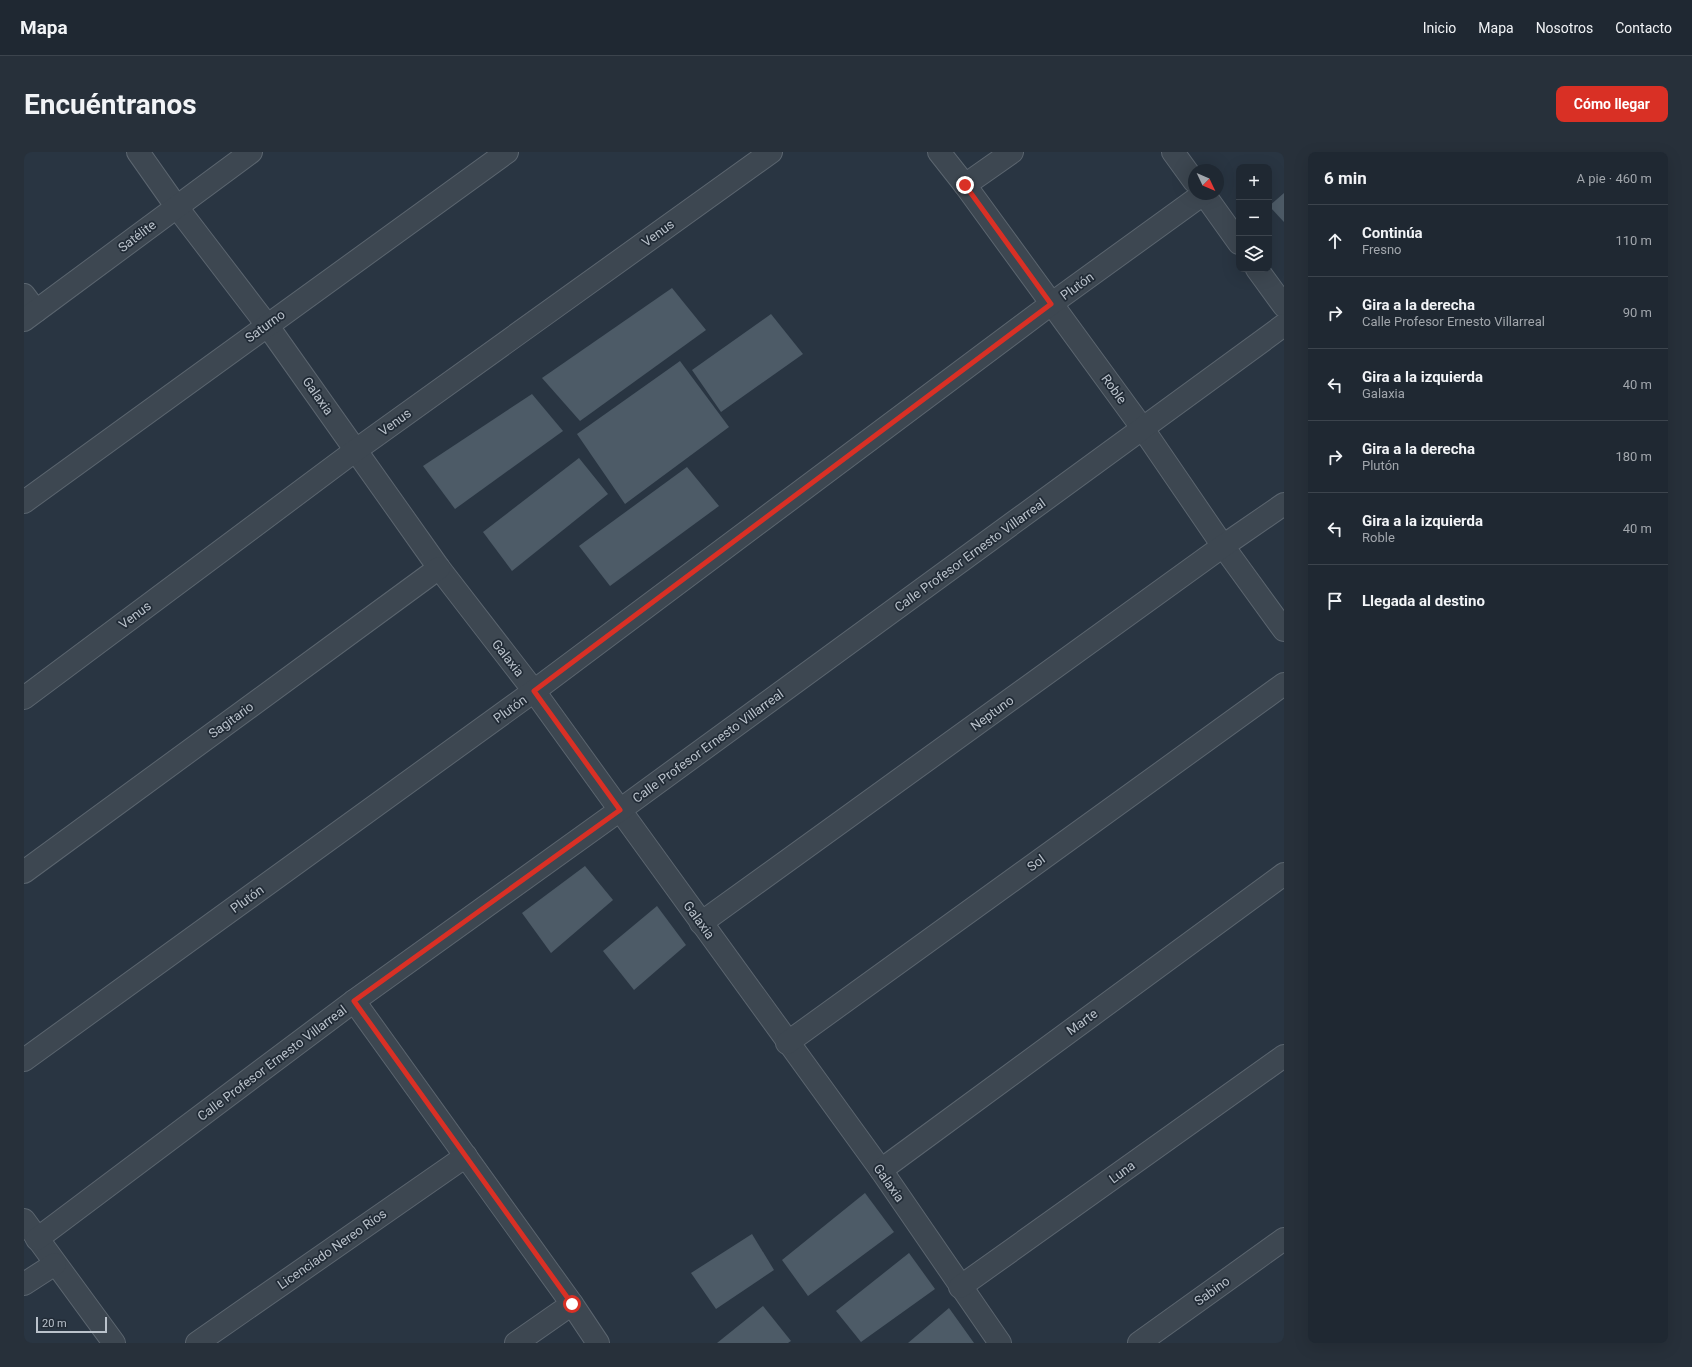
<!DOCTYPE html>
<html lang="es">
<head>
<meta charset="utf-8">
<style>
	:root { --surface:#1f2832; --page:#27303a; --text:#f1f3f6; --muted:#a1a6ac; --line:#3c444d; --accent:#d93025 }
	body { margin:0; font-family:Roboto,sans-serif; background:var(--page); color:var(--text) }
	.controls { position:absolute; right:12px; top:12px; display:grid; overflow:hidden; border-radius:8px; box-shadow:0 4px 16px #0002 }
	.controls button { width:36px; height:36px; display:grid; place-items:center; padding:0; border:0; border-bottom:1px solid var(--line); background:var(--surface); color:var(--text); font:20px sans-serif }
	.compass { position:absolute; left:1164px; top:12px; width:36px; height:36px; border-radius:50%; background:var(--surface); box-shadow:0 4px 16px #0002; rotate:134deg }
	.scale { position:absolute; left:12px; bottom:10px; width:71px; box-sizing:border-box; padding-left:4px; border:2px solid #bac2cb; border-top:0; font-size:11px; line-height:14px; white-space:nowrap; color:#bac2cb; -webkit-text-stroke:3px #222c37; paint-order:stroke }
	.stop { position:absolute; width:12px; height:12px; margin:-9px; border:3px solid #d93025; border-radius:50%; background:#fff }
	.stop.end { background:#d93025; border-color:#fff; box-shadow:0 1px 4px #0008 }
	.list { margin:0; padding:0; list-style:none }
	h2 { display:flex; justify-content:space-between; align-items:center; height:52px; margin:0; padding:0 16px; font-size:17px }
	h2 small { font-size:13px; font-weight:400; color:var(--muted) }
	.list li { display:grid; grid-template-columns:26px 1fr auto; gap:12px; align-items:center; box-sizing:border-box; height:72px; padding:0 16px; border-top:1px solid var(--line) }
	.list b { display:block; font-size:15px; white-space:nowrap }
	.list p { margin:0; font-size:13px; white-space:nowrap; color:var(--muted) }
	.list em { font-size:13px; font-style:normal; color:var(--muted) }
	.icon { flex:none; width:22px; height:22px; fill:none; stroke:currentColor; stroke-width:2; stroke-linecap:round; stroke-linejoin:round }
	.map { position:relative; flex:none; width:1260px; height:1191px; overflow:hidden; border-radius:8px }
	header { display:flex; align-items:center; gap:24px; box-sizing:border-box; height:56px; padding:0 20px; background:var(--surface); border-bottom:1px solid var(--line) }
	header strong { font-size:19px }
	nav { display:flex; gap:22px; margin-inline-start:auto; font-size:14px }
	.intro { display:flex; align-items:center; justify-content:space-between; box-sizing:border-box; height:96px; padding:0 24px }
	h1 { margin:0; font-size:28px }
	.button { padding:10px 18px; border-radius:8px; background:var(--accent); color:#fff; font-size:14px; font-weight:700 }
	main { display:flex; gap:24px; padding:0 24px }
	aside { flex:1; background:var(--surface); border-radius:8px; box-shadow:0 4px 16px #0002 }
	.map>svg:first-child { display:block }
	.building { fill:#4d5b67 }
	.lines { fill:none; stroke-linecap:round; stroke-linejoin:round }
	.minor-casing { stroke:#5b656f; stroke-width:24 }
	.minor { stroke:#3d4751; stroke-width:22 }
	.route { stroke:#d93025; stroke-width:5 }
	.labels { text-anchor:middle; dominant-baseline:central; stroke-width:3.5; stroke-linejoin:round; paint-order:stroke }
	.street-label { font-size:13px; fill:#bac2cb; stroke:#222c37 }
</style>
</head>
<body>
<header>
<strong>Mapa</strong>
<nav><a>Inicio</a><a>Mapa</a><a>Nosotros</a><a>Contacto</a></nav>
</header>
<div class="intro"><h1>Encuéntranos</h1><a class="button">Cómo llegar</a></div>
<main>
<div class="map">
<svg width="1260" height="1191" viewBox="0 0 1260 1191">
	<rect width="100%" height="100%" fill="#293542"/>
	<g class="building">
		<polygon points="1260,41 1260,70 1245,54"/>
		<polygon points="648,136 682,178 556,269 518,226"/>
		<polygon points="747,162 779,202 697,260 668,218"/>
		<polygon points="656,209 705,275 601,352 553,282"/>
		<polygon points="508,242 539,279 431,357 399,314"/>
		<polygon points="555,306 584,342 488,419 459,380"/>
		<polygon points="663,315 695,354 586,434 555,394"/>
		<polygon points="561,714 589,748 527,801 498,761"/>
		<polygon points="633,754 662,793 610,838 579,799"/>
		<polygon points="841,1041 870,1080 784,1144 758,1108"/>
		<polygon points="728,1082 750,1118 692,1157 667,1121"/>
		<polygon points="885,1101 911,1137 837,1190 812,1159"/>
		<polygon points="739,1154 767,1189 764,1191 693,1191"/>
		<polygon points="925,1156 950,1191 884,1191"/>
	</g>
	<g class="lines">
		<g class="minor-casing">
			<g id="minor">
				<polyline points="114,0 152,54 243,173 415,416 510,539 596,658 857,1018 976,1191"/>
				<polyline points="915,0 941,33 1119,277 1199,394 1260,478"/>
				<polyline points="1149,0 1170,29"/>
				<polyline points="941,33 988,0"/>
				<polyline points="1180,42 1215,91"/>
				<polyline points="1233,117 1260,154"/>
				<polyline points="0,143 12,159"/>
				<polyline points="0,168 227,0"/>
				<polyline points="0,350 483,0"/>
				<polyline points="0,546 332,298 747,0"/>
				<polyline points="0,720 415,416"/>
				<polyline points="677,771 1199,394 1260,352"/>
				<polyline points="330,849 548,1152 574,1191"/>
				<polyline points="763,891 1260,532"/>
				<polyline points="0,908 510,539 1027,152 1179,42"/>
				<polyline points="857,1018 1260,722"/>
				<polyline points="0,1068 90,1191"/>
				<polyline points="13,1087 330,849 596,658 1260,173"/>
				<polyline points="0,1132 31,1112"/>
				<polyline points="936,1135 1260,904"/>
				<polyline points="173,1191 442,1004"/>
				<polyline points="492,1191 548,1152"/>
				<polyline points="1115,1191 1260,1087"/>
			</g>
		</g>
		<use href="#minor" class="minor"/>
	</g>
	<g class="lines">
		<polyline class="route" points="548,1152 330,849 596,658 510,539 1027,152 941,33"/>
	</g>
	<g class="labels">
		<g class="street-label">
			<text transform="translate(634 81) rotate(-36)">Venus</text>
			<text transform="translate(113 84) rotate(-37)">Satélite</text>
			<text transform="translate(1053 134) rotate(-36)">Plutón</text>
			<text transform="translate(241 174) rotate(-36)">Saturno</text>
			<text transform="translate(1090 237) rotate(54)">Roble</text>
			<text transform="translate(294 244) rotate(55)">Galaxia</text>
			<text transform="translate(371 270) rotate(-36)">Venus</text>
			<text transform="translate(946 403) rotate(-36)">Calle Profesor Ernesto Villarreal</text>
			<text transform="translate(111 463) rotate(-37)">Venus</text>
			<text transform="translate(484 506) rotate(52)">Galaxia</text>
			<text transform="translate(486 557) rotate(-36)">Plutón</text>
			<text transform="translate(968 561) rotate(-36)">Neptuno</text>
			<text transform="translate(207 568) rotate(-36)">Sagitario</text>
			<text transform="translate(684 594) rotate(-36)">Calle Profesor Ernesto Villarreal</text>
			<text transform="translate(1012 711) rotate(-36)">Sol</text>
			<text transform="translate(223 747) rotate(-36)">Plutón</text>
			<text transform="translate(675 768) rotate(54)">Galaxia</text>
			<text transform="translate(1058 870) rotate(-36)">Marte</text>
			<text transform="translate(248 911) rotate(-37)">Calle Profesor Ernesto Villarreal</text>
			<text transform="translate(1098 1020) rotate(-36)">Luna</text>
			<text transform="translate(865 1031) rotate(55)">Galaxia</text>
			<text transform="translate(308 1097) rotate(-35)">Licenciado Nereo Ríos</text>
			<text transform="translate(1188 1139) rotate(-36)">Sabino</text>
		</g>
	</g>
</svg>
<div class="controls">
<button>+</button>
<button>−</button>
<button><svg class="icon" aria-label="layers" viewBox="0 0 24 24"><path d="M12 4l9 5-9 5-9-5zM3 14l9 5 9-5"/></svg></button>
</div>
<svg class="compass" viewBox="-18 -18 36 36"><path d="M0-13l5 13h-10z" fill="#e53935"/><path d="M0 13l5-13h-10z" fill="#a1a6ac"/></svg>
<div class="scale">20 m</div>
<div class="stop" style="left:548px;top:1152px"></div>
<div class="stop end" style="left:941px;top:33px"></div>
</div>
<aside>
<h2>6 min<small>A pie · 460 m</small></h2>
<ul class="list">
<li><svg class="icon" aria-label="ahead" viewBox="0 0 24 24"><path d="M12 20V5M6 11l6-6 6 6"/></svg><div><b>Continúa</b><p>Fresno</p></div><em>110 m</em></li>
<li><svg class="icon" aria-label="right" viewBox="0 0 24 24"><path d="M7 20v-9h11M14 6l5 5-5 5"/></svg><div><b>Gira a la derecha</b><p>Calle Profesor Ernesto Villarreal</p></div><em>90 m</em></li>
<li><svg class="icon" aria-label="left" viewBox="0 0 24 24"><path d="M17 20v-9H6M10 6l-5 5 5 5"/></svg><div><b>Gira a la izquierda</b><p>Galaxia</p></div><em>40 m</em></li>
<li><svg class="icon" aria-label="right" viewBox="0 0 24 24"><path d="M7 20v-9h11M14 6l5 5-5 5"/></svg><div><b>Gira a la derecha</b><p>Plutón</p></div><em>180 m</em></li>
<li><svg class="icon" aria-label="left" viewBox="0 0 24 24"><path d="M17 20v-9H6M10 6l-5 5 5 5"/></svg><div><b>Gira a la izquierda</b><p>Roble</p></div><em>40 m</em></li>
<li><svg class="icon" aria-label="arrive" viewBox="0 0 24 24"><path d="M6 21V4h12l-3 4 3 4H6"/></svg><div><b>Llegada al destino</b></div></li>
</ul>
</aside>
</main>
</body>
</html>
